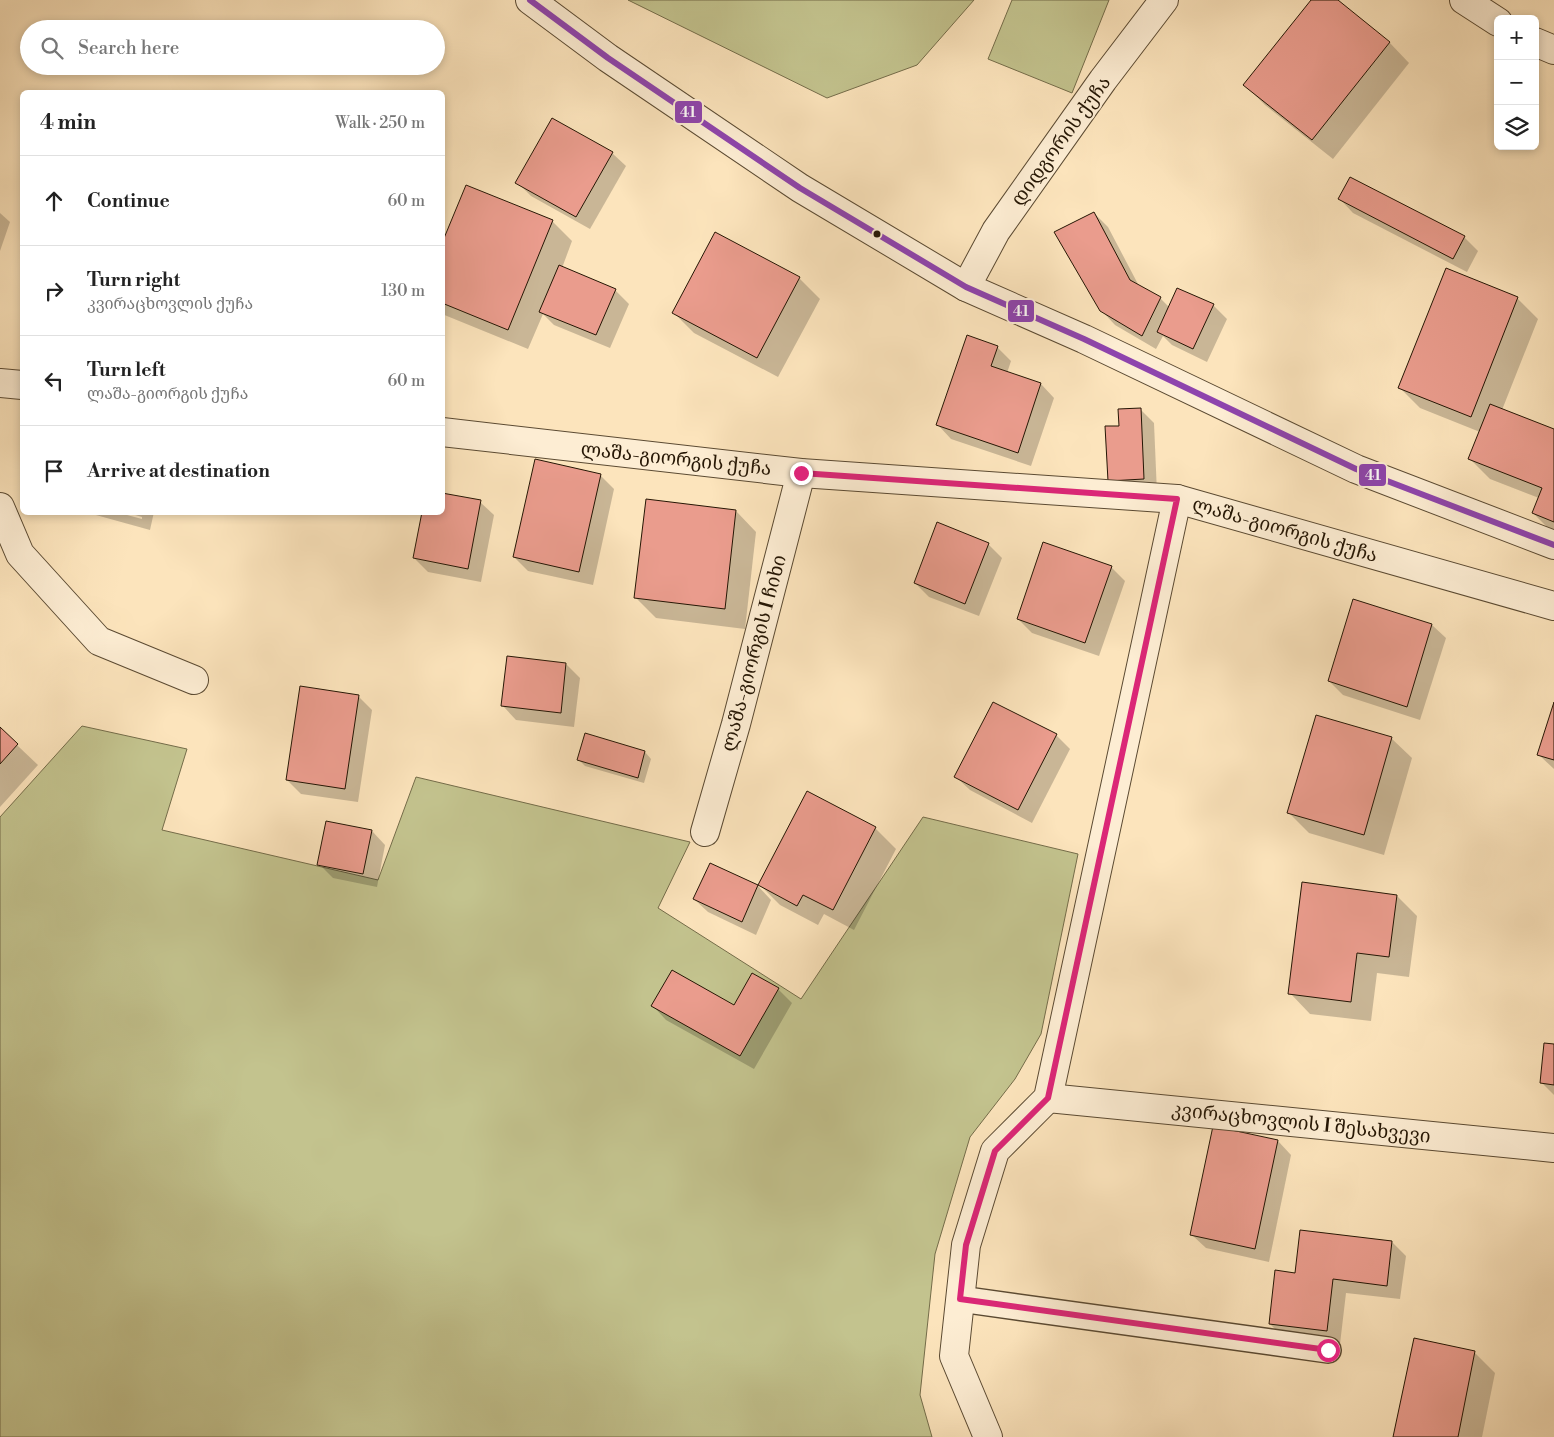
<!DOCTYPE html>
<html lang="en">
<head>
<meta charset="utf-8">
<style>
	:root { --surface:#fff; --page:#f2f2f2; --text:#222; --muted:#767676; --line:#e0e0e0 }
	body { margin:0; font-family:"Libre Bodoni","Noto Serif Georgian",serif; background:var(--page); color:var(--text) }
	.controls { position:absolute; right:15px; top:15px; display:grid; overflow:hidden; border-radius:8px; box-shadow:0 2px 8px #0003 }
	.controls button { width:45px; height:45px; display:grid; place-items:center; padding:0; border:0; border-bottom:1px solid var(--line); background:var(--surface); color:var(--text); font:25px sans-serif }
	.stop { position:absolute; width:15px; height:15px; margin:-11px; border:4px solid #db2777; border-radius:50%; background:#fff }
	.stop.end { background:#db2777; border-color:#fff; box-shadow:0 1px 5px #0008 }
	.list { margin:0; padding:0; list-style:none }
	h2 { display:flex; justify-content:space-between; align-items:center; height:65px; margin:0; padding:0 20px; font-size:21px }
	h2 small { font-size:16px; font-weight:400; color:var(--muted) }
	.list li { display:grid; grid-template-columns:32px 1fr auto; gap:15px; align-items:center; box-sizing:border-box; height:90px; padding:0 20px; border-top:1px solid var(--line) }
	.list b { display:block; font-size:19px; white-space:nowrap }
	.list p { margin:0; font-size:16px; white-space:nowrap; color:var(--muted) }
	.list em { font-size:16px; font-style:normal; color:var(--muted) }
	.icon { flex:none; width:28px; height:28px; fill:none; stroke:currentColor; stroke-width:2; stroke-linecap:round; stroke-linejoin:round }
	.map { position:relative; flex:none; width:1554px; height:1437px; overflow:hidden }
	.search { position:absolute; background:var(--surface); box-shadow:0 2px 8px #0003; left:20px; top:20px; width:425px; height:55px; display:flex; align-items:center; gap:12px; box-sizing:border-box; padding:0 18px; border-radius:28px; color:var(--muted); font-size:19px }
	.panel { position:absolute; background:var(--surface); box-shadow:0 2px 8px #0003; left:20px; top:90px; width:425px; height:425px; border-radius:8px }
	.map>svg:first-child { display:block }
	.green { fill:#c3c38e; stroke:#746c49 }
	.shadow { fill:#0003 }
	.building { fill:#ea9c8d; stroke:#251604 }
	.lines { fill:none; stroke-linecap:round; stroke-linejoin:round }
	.service-casing { stroke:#5b4a32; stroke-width:28 }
	.minor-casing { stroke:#5b4a32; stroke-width:30 }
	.tertiary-casing { stroke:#5b4a32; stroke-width:30 }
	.service { stroke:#fdedd3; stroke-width:25 }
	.minor { stroke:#fdedd3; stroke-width:28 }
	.tertiary { stroke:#fdedd3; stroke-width:28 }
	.bus-1-casing { stroke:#fdedd3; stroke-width:10 }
	.bus-1 { stroke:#8e44ad; stroke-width:6 }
	.route { stroke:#db2777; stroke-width:6 }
	.bus-dot { fill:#251604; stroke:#fdedd3; stroke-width:2 }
	.labels { text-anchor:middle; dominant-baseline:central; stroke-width:4; stroke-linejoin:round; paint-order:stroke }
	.street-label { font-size:19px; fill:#251604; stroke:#fdedd3 }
	.line-badge { stroke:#fdedd3; stroke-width:2 }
	.badge-label { font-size:14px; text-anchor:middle; font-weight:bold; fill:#fff }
</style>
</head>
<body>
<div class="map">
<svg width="1554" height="1437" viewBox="0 0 1554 1437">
	<rect width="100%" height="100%" fill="#fce4bc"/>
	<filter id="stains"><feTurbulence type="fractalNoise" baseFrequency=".004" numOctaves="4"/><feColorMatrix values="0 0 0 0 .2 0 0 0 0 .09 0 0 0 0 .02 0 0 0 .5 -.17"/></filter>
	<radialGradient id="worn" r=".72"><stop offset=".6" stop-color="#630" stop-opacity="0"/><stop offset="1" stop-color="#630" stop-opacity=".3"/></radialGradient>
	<g class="green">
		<polygon points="628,0 974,0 917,65 827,98"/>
		<polygon points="1012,0 1109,0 1072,93 988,59"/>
		<polygon points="82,726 187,749 162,830 378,880 416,777 690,842 658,908 801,999 923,817 1078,854 1041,1034 1015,1079 970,1137 935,1254 920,1395 932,1437 0,1437 0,817"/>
	</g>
	<g class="shadow">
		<polygon points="1312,0 1336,0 1389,42 1409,63 1333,159 1265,105 1245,85"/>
		<polygon points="612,153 626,166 590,229 531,196 517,182"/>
		<polygon points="1340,199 1464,237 1478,251 1467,272 1353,213"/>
		<polygon points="0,213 10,222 0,251"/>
		<polygon points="1094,213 1108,227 1139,286 1160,298 1169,307 1213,305 1227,319 1207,362 1172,345 1163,336 1156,349 1115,325 1101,310"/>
		<polygon points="552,221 572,241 562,268 615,290 629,304 610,348 554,325 543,314 528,349 442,314 442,246"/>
		<polygon points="799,278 820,299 778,377 694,333 674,313"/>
		<polygon points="1517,298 1538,319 1502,410 1554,430 1554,534 1533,513 1539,498 1490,479 1470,459 1480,432 1420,408 1400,388"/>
		<polygon points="997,347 1011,361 1007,373 1041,384 1054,398 1031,466 951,439 938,425"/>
		<polygon points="1140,409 1154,423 1157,493 1109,480 1120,427"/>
		<polygon points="600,475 614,489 593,585 528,571 514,557"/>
		<polygon points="480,502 494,515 481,582 428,572 414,558 442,512"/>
		<polygon points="736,511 756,532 745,629 656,618 636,598"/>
		<polygon points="85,512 116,512 142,519 142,517 125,512 154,512 150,530"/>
		<polygon points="988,544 1002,558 979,616 929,597 915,583"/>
		<polygon points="1111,567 1125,581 1099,656 1032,633 1018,619"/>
		<polygon points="1432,625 1446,638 1420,720 1343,695 1329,681"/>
		<polygon points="508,657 566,664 580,678 574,727 516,720 503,706"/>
		<polygon points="358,696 372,710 358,802 301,794 287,780"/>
		<polygon points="1554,706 1554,769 1538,754"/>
		<polygon points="0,729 38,765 0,807"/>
		<polygon points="1056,735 1070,749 1032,823 970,790 956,777"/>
		<polygon points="1391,738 1412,758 1384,855 1309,833 1289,813"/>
		<polygon points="645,752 651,759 644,783 585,766 579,760"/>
		<polygon points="808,793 875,828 896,849 854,930 824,914 818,925 780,905 760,885"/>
		<polygon points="372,831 385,845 377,887 333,878 319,864"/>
		<polygon points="758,886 771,900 756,935 708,912 694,899"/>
		<polygon points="1397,896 1417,916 1409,977 1377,973 1371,1021 1310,1014 1290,993"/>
		<polygon points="778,989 792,1003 754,1069 666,1020 653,1006 735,1006"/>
		<polygon points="1554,1046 1554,1095 1542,1083"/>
		<polygon points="1278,1141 1291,1155 1269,1262 1206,1248 1192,1235"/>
		<polygon points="1392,1242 1406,1256 1400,1299 1346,1293 1340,1344 1284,1338 1270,1324 1296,1274"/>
		<polygon points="1474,1352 1495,1373 1482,1437 1395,1437"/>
	</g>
	<g class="building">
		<polygon points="1311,0 1338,0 1390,42 1312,140 1243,85"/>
		<polygon points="552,118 613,152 576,217 515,183"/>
		<polygon points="1350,177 1465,236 1453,259 1338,199"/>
		<polygon points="466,185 553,220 508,330 442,303 442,243"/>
		<polygon points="1094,212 1130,280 1161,297 1142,336 1100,311 1054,232"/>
		<polygon points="715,232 800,277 757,358 672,313"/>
		<polygon points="559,265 616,289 596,335 539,312"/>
		<polygon points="1446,268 1518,297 1471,417 1398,388"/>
		<polygon points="1177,288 1214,304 1193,349 1157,332"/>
		<polygon points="967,335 998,346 991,366 1041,383 1018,453 936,425"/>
		<polygon points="1490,404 1554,429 1554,522 1532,513 1542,488 1468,459"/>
		<polygon points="1141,408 1144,479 1108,481 1105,426 1119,426 1118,409"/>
		<polygon points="535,459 601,474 579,572 513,557"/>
		<polygon points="442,493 481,500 468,569 413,558 422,512 442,512"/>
		<polygon points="646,499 736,510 725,609 634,598"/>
		<polygon points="937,522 989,543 965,604 914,583"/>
		<polygon points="1043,542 1112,566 1085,643 1017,619"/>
		<polygon points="1353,599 1432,624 1407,707 1328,681"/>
		<polygon points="507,656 566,663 561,713 501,706"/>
		<polygon points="300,686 359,695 345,789 286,780"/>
		<polygon points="993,702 1057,734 1018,810 954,777"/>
		<polygon points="1554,702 1554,760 1537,755"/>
		<polygon points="1316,715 1392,737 1364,835 1287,813"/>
		<polygon points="0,727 18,744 0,764"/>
		<polygon points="585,733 645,751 638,778 577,760"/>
		<polygon points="807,791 876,827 833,910 803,895 797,906 758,885"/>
		<polygon points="326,821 372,830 363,874 317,865"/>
		<polygon points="710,863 758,885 742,922 693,899"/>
		<polygon points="1302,882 1397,895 1389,957 1357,953 1351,1002 1288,994"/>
		<polygon points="672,970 734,1005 752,973 779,988 740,1056 651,1006"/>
		<polygon points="1544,1043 1554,1044 1554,1085 1540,1083"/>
		<polygon points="1213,1126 1278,1140 1255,1249 1190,1235"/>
		<polygon points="1300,1230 1392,1241 1387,1286 1333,1279 1327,1331 1269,1324 1275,1270 1295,1273"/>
		<polygon points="1414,1338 1475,1351 1458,1437 1393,1437"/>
	</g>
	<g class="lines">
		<g class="service-casing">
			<polyline id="service" points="960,1299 1328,1350"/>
		</g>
		<g class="minor-casing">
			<g id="minor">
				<polyline points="1464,0 1498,22"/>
				<polyline points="1535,42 1554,50"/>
				<polyline points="966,287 996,231 1103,80 1164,0"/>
				<polyline points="0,383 22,385"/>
				<polyline points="442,432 801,473 1177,499 1554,606"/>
				<polyline points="0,507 20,554 99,641 194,680"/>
				<polyline points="705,832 736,724 801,473"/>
				<polyline points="1048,1098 1554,1148"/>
				<polyline points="988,1437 954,1356 966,1245 995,1151 1048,1098 1177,499"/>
			</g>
		</g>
		<g class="tertiary-casing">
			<polyline id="tertiary" points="530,0 608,58 800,188 966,287 1084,339 1356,469 1554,545"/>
		</g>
		<use href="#service" class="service"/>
		<use href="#minor" class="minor"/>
		<use href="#tertiary" class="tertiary"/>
		<g class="bus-1-casing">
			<polyline id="bus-1" points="530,0 608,58 800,188 966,287 1084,339 1356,469 1554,545"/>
		</g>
		<use href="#bus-1" class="bus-1"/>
	</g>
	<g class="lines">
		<polyline class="route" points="801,473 1177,499 1048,1098 995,1151 966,1245 960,1299 1328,1350"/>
	</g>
	<circle class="bus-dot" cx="877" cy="234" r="4.5"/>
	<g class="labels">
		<g class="street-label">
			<text transform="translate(1061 141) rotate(-54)">დიდგორის ქუჩა</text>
			<text transform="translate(676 459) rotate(6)">ლაშა-გიორგის ქუჩა</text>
			<text transform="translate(1285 530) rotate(16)">ლაშა-გიორგის ქუჩა</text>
			<text transform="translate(754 653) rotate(-75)">ლაშა-გიორგის I ჩიხი</text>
			<text transform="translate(1301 1123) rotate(6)">კვირაცხოვლის I შესახვევი</text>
		</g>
	</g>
	<g class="line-badge">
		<rect x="674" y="100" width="29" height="24" rx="5" fill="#8e44ad"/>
		<rect x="1007" y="299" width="28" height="24" rx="5" fill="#8e44ad"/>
		<rect x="1358" y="463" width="29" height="24" rx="5" fill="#8e44ad"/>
	</g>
	<g class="badge-label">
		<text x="688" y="117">41</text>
		<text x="1021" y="316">41</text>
		<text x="1373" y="480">41</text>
	</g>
	<rect width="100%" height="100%" filter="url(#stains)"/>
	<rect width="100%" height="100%" fill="url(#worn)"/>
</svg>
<div class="controls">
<button>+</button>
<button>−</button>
<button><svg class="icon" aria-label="layers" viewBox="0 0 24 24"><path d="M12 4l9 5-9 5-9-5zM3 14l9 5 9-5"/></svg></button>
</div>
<div class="stop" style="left:1328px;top:1350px"></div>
<div class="stop end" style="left:801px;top:473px"></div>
<div class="search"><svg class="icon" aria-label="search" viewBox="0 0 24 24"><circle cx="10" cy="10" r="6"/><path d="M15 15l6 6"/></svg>Search here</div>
<section class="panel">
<h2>4 min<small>Walk · 250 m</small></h2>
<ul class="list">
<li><svg class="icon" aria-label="ahead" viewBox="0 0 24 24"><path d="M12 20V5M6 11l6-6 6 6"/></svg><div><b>Continue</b></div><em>60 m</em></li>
<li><svg class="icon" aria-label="right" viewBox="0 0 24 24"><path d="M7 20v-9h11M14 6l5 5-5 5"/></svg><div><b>Turn right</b><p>კვირაცხოვლის ქუჩა</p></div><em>130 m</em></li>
<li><svg class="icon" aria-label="left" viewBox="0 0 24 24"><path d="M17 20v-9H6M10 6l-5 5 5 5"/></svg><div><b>Turn left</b><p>ლაშა-გიორგის ქუჩა</p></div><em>60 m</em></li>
<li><svg class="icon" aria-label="arrive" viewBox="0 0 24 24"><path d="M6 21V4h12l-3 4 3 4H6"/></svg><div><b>Arrive at destination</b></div></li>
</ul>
</section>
</div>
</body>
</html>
